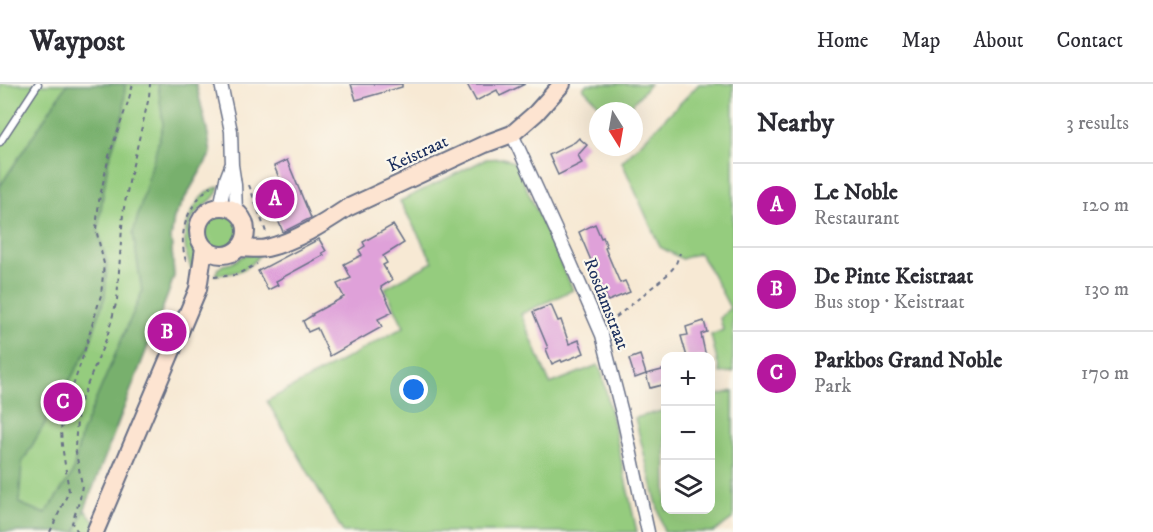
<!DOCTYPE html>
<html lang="en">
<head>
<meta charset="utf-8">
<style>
	:root { --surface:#fff; --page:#f7f7f7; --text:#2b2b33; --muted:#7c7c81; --line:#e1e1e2; --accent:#b5179e }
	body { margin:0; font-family:"IM FELL DW Pica",serif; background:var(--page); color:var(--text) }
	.controls { position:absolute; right:18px; bottom:18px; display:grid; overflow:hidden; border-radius:12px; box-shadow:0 6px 24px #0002 }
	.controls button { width:54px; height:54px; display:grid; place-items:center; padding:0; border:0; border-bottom:2px solid var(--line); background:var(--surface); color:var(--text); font:30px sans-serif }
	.compass { position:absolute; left:589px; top:18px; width:54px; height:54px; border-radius:50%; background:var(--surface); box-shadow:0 6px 24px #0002; rotate:169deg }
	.you { position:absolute; left:414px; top:306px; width:21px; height:21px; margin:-15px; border:4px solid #fff; border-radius:50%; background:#1a73e8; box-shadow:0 0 0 9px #1a73e833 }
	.badge { display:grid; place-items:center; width:39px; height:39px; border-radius:50%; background:var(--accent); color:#fff; font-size:20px; font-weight:700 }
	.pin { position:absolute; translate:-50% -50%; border:3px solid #fff; box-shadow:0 2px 6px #0006 }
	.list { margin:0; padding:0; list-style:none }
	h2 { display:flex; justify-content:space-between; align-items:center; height:78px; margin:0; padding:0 24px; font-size:26px }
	h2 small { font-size:20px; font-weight:400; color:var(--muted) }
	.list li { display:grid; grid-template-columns:39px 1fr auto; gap:18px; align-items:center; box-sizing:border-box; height:84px; padding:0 24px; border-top:2px solid var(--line) }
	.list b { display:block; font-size:22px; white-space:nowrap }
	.list p { margin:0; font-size:20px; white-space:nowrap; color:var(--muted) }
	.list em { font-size:20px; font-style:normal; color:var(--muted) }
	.icon { flex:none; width:33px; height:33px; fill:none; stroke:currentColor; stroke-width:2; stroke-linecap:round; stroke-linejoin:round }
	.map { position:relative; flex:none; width:733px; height:448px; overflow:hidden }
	header { display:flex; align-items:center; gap:36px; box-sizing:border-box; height:84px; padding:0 30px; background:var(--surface); border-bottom:2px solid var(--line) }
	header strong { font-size:28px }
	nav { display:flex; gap:33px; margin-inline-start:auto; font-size:21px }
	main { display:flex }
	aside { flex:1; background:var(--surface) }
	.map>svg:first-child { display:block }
	.green { fill:#95cc7e; stroke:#587e6e; stroke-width:1.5 }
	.forest { fill:#78b06d; stroke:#4a7066; stroke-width:1.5 }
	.building { fill:#dfa1d9 }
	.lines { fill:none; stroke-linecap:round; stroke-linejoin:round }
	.lane-casing { stroke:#687087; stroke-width:9 }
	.street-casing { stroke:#687087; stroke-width:15 }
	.secondary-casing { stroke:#687087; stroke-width:20 }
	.path { stroke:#687087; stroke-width:2; stroke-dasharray:4.5 4.5; stroke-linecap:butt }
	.lane { stroke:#fff; stroke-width:6 }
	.street { stroke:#fff; stroke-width:12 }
	.secondary { stroke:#fde4d1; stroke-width:16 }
	.labels { text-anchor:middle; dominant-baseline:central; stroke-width:4.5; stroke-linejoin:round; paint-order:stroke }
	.street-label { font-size:18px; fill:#1b2f5e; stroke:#fbf7ec }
</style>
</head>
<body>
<header>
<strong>Waypost</strong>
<nav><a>Home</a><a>Map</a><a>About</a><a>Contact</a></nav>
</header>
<main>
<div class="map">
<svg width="733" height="448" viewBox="0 0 733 448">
	<rect width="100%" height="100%" fill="#fbf7ec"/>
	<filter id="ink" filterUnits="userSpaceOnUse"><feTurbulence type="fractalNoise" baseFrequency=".0167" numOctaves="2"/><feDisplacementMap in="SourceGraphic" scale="12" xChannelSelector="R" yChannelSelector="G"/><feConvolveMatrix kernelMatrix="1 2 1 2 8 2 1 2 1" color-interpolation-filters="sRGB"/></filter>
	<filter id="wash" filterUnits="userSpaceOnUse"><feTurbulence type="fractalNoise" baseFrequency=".008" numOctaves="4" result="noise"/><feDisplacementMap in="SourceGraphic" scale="24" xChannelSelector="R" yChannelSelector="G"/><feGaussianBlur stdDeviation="1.35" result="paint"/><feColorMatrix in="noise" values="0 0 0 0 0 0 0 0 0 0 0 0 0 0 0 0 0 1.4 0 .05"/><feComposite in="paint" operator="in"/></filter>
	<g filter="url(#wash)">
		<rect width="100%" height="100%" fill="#f7e9d4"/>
		<g class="green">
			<polygon points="0,0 196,0 207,46 211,69 174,133 171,154 174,192 168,210 84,425 104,448 0,448"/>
			<polygon points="587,0 650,0 626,27 605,27 583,4"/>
			<polygon points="699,0 733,0 733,288 720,289 711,251 723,246 720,234 730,224 709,184 699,169 682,175 660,163 622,78"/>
			<polygon points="504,74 515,79 573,206 521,230 550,300 598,281 602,289 637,448 343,448 267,317 404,243 385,204 433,178 400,117 486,75"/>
			<path d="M219 103C216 119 196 122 191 139 187 152 192 155 195 167 197 172 196 180 196 185L191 184C188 177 186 169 185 161 183 141 197 107 219 103Z"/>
			<circle cx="221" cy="148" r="18"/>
			<path d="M261 168C251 186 235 190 215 191L218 185 223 181 232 179 246 170Z"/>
			<polygon points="733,307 733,434 714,448 664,448 635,334 665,326 666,426 710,426 711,313"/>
		</g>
		<polygon class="forest" points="67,0 125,0 124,28 108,78 98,146 107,179 105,212 88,265 22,379 19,419 45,430 72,390 82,348 142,208 133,149 163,41 158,0 196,0 207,46 211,69 174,133 171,154 174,192 168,210 76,448 0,448 0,102"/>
		<g id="blocks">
			<g class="building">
				<polygon points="351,0 402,0 402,3 356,16"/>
				<polygon points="467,0 525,0 500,12 497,6 476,17"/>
				<polygon points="579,54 587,61 578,71 582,79 558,91 549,71 575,58"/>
				<polygon points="287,76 311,134 283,148 268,112 284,105 274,82"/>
				<polygon points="595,140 601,154 603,153 607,163 605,164 620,199 625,197 630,208 608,217 579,148"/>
				<polygon points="393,141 404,159 383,172 387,179 383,181 392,196 381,203 393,228 378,235 382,243 330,272 317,244 308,248 303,237 313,231 312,230 344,213 337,200 351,194 344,180 362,171 359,166 365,162 363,158"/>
				<polygon points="319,155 326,167 322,169 324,171 276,197 278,201 268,206 258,187"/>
				<polygon points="551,221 558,237 561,236 569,260 579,256 584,269 562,278 561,276 552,280 546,265 548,264 533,228"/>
				<polygon points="704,237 707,248 701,250 706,273 687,273 681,252 688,251 686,243"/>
				<polygon points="640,271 646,290 635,294 629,275"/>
				<polygon points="666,285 666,300 650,304 646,290"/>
			</g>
		</g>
	</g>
	<g filter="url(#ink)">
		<use href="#blocks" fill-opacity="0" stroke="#687087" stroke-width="1.5"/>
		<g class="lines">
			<g class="lane-casing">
				<polyline id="lane" points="0,58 38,0"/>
			</g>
			<g class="street-casing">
				<g id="street">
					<polyline points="221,0 231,47 232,81 235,101 236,127"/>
					<polyline points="512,50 569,175 602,251 623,333 648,448"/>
					<polyline points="220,123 226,95 231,82"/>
				</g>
			</g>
			<g class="secondary-casing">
				<g id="secondary">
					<circle cx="222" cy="147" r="24"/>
					<path d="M239 164C248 164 259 166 267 164 296 157 323 140 347 124L485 60 512 50 536 29 562 0"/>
					<polyline points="95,448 198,205 204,164"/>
				</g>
			</g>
			<g class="path">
				<polyline points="249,101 266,148"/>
				<path d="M186 177C177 148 188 121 211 102"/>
				<polyline points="214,193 236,191 257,180"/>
				<polyline points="609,239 667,191 675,182 680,169"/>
				<polyline points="50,448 69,407 62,361 61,346 63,332 83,272 101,211 104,180 96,145 99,117 109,72 128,18 133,0"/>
				<polyline points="78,448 72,439 80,415 82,401 75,363 78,323 107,253 117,216 123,129 130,93 149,13 150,0"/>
			</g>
			<use href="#lane" class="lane"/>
			<use href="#street" class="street"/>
			<use href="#secondary" class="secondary"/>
		</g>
	</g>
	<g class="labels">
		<g class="street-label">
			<text transform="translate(418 70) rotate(-25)">Keistraat</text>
			<text transform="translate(606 220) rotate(69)">Rosdamstraat</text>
		</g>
	</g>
</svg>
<div class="controls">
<button>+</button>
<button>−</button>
<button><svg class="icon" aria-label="layers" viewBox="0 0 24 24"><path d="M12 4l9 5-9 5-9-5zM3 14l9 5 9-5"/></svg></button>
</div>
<svg class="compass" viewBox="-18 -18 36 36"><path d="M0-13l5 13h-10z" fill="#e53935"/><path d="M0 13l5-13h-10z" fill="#7c7c81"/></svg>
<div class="you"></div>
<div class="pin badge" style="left:275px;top:115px">A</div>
<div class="pin badge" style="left:167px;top:248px">B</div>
<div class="pin badge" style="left:63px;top:318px">C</div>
</div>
<aside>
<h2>Nearby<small>3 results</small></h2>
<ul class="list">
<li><span class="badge">A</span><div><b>Le Noble</b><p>Restaurant</p></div><em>120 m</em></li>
<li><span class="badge">B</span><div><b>De Pinte Keistraat</b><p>Bus stop · Keistraat</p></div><em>130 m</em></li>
<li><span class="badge">C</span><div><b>Parkbos Grand Noble</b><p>Park</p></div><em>170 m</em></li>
</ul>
</aside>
</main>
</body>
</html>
